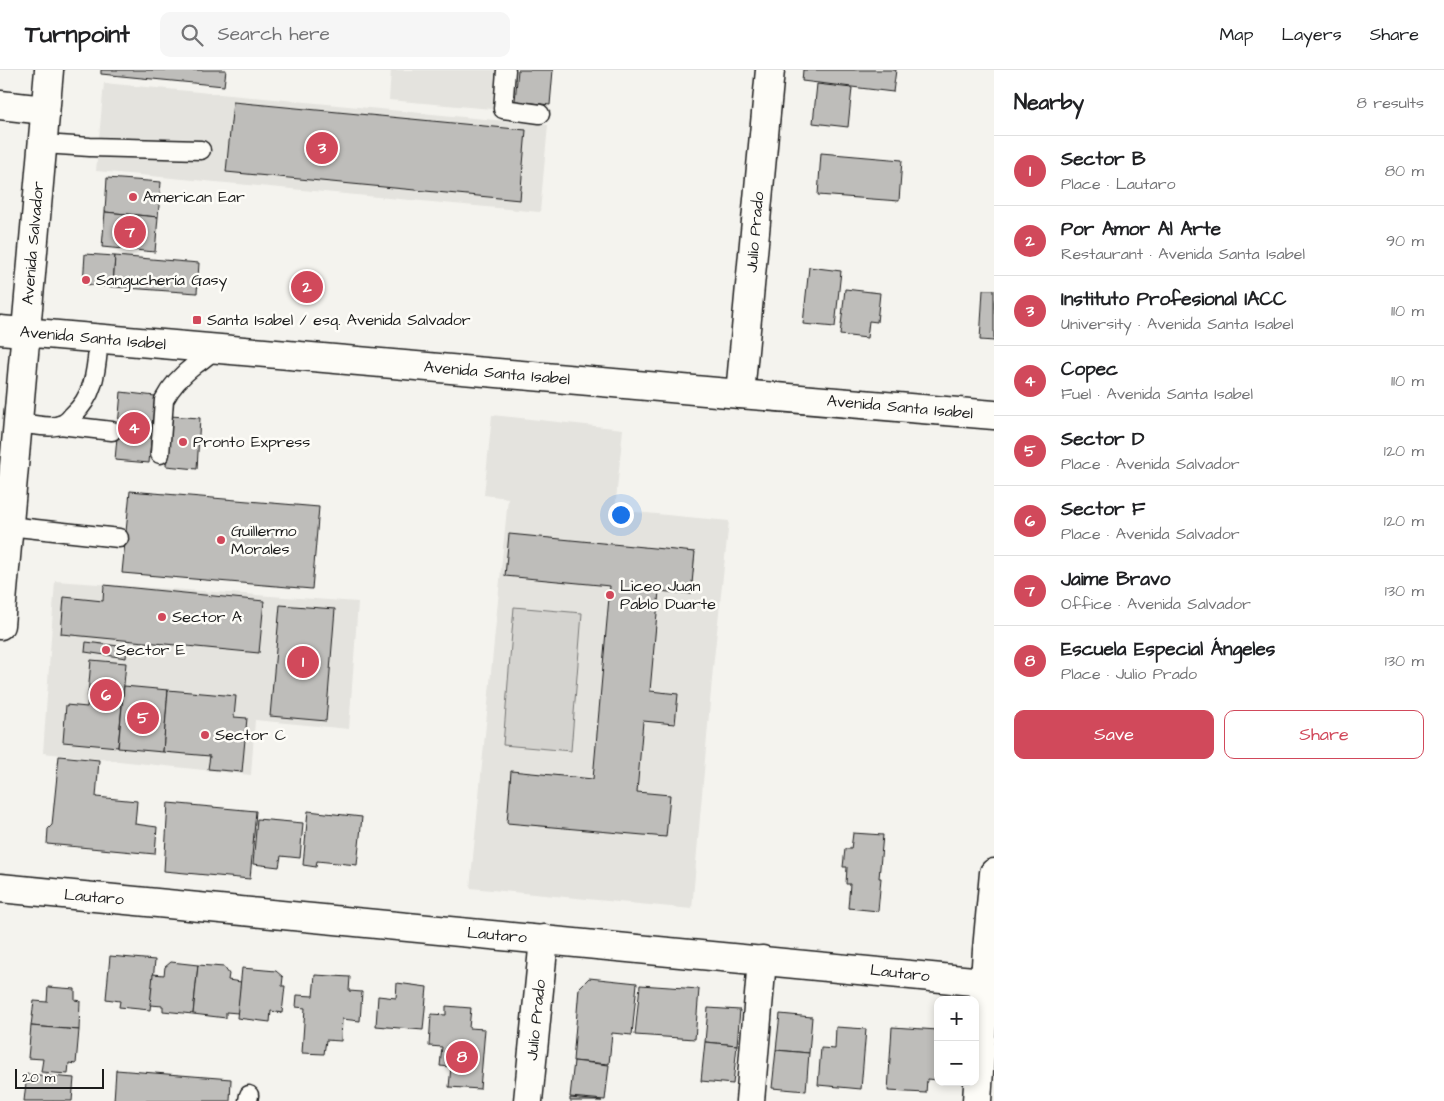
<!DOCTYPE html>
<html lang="en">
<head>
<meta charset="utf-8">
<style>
	:root { --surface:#fff; --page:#f6f6f6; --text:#202124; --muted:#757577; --line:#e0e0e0; --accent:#d1495b }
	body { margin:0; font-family:"Architects Daughter",sans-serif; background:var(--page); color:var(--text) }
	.controls { position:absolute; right:15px; bottom:15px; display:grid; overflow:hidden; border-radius:10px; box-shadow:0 2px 8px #0003 }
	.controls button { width:45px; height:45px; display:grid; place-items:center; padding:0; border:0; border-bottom:1px solid var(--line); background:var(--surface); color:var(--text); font:25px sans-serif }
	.scale { position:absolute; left:15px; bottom:12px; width:89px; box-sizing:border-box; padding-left:5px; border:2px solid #1c1c1c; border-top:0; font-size:14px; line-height:18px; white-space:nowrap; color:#1c1c1c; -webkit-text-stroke:4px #fdfcf7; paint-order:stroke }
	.you { position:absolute; left:620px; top:444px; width:18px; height:18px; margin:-12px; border:4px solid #fff; border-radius:50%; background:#1a73e8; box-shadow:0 0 0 8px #1a73e833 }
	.badge { display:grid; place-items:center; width:32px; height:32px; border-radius:50%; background:var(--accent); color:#fff; font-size:16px; font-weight:700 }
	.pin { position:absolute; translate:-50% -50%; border:2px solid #fff; box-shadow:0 1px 5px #0006 }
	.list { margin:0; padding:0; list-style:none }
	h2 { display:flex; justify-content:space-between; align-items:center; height:65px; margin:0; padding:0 20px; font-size:21px }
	h2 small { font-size:16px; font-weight:400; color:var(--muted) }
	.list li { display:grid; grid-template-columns:32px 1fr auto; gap:15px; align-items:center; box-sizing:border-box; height:70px; padding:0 20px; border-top:1px solid var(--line) }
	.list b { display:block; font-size:19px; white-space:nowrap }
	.list p { margin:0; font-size:16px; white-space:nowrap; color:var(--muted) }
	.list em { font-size:16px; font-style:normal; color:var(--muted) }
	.actions { display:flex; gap:10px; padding:15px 20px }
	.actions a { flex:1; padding:11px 0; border:1px solid var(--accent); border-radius:10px; text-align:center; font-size:18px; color:var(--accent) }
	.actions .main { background:var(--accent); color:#fff }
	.icon { flex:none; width:28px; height:28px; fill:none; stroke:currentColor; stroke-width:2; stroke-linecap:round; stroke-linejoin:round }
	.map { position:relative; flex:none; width:994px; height:1031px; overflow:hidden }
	header { display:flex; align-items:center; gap:30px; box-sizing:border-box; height:70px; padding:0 25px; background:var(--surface); border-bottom:1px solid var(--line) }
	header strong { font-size:24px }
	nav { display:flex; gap:28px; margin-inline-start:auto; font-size:18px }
	.search { width:350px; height:45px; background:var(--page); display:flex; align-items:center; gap:12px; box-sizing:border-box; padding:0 18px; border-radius:10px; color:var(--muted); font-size:19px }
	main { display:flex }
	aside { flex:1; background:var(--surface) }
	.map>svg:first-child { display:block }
	.built { fill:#e4e3de }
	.green { fill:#d4d3cf; stroke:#787876 }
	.building { fill:#bebdba; stroke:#1c1c1c }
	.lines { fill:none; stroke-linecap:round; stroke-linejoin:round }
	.service-casing { stroke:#1c1c1c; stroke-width:21 }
	.minor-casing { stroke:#1c1c1c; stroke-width:31 }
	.secondary-casing { stroke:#1c1c1c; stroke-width:31 }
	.service { stroke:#fdfcf7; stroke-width:18 }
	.minor { stroke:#fdfcf7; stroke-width:28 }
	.secondary { stroke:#fdfcf7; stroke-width:28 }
	.poi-dot { fill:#d1495b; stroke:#fdfcf7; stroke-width:2 }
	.labels { text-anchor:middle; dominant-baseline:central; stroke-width:5; stroke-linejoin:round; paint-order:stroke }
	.poi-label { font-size:16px; fill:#1c1c1c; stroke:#fdfcf7; text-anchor:start }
	.street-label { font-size:16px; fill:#1c1c1c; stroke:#fdfcf7 }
</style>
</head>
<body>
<header>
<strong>Turnpoint</strong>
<div class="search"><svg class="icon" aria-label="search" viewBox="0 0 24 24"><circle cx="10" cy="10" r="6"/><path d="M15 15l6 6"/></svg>Search here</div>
<nav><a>Map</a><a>Layers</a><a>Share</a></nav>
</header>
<main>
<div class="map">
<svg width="994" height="1031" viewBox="0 0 994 1031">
	<rect width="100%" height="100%" fill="#f4f3ee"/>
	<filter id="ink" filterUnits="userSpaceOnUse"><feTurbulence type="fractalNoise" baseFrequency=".02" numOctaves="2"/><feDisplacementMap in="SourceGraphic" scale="10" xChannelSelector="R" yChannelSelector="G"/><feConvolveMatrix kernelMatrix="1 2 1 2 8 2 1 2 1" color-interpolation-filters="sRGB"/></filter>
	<g filter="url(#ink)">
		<g class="built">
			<polygon points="391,0 495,0 492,39 389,30"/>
			<polygon points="104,13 548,55 540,142 96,101"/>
			<polygon points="492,345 623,359 615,440 729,451 713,598 692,839 470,818 508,428 484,425"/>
			<polygon points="55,511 358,532 349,659 255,650 251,705 43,683"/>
		</g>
		<polygon class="green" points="514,537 582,543 571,681 503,675"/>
		<g class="building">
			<polygon points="101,0 226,0 224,16 101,4"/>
			<polygon points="518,0 553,0 550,35 515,31"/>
			<polygon points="803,0 896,0 893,22 802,11"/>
			<polygon points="817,14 852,18 848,57 813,53"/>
			<polygon points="233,32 526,60 520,130 226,102"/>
			<polygon points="821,83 902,90 899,131 818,125"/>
			<polygon points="107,108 161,112 158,147 105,142"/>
			<polygon points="105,142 158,147 155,182 102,177"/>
			<polygon points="85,184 115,186 113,217 83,214"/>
			<polygon points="115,186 199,193 197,223 113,217"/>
			<polygon points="809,197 841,201 835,257 803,254"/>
			<polygon points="845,219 880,223 877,252 869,251 867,268 840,265"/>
			<polygon points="983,220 994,220 994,271 980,270"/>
			<polygon points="121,322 155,326 149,393 115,390"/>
			<polygon points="170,346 200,348 197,399 166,396"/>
			<polygon points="130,421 319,437 312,519 122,503"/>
			<polygon points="509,464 695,482 691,524 659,521 650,621 678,624 675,654 643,651 637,722 670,725 666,767 507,753 511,701 593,709 610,516 505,506"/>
			<polygon points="104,515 264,531 259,583 61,564 64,527 103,531"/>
			<polygon points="280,535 335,539 326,651 270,646"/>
			<polygon points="86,572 127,577 126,588 85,582"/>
			<polygon points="91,590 126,593 118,677 63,672 66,635 87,637"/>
			<polygon points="124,616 168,620 163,682 118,678"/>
			<polygon points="168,620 236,626 234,647 247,648 242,702 208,699 210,686 163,682"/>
			<polygon points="59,686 99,690 96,727 137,731 135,754 157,757 155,784 47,774 48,759 52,755"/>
			<polygon points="168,733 256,741 250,809 164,801"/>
			<polygon points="308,741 362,747 357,795 317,791 316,797 303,795"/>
			<polygon points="257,749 303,753 300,788 281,786 279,797 253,794"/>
			<polygon points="853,763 883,765 879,808 881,808 878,841 848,838 850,814 846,814 847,797 843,797 845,779 851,779"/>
			<polygon points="110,886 155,890 150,940 119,937 120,931 106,929"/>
			<polygon points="171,892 198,895 193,944 163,941 163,936 150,935 153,904 164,905 165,897"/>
			<polygon points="198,895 224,897 229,904 228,910 241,912 238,943 226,942 226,948 193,944"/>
			<polygon points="242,898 276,901 283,907 282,916 285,916 282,943 271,941 270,952 237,948"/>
			<polygon points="315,905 350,907 349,921 362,922 360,951 342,949 341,971 326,970 324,984 302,983 305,938 296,937 297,925 313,926"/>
			<polygon points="589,908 637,913 632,965 612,963 609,994 573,991 579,918"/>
			<polygon points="397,913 427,917 423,960 376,956 378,926 396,928"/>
			<polygon points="640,915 699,919 695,969 635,965"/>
			<polygon points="48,917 75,919 75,930 80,931 79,960 31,956 34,931 47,932"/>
			<polygon points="446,936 471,938 469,958 485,959 480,1019 449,1017 451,997 440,996 442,977 429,976 431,944 446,945"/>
			<polygon points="708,938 740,940 737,975 705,972"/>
			<polygon points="780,944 812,947 809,983 776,980"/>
			<polygon points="31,956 79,960 76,994 69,993 68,1004 41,1002 43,989 28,988"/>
			<polygon points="836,957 866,959 861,1019 818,1015 821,978 835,979"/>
			<polygon points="892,957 938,960 938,1010 927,1009 926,1023 888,1021"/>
			<polygon points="705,972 737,975 733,1014 701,1011"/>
			<polygon points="776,980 809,983 806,1021 772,1018"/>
			<polygon points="574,991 609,995 605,1030 570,1027"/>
			<polygon points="116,1000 231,1009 230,1031 114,1031"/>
			<polygon points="27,1004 74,1008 72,1031 24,1031"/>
			<polygon points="570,1028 602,1031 570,1031"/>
		</g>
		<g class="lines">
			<g class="service-casing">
				<g id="service">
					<polyline points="506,0 503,39 540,44"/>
					<polyline points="43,74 90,77 201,80"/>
					<path d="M17 352C28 354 49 359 60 355 64 354 69 350 72 346 96 324 96 299 99 269"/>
					<polyline points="60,355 112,361"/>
					<path d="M160 384 164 330C171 316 183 304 196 294 203 289 209 285 214 279"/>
					<polyline points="8,456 119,468"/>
					<polyline points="248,1031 249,1025"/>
				</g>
			</g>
			<g class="minor-casing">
				<g id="minor">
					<polyline points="0,35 45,40"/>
					<polyline points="740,324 770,0"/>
					<polyline points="0,818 994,913"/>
					<polyline points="528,1031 544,869"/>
					<polyline points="750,1031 762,890"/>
					<polyline points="977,1031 987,880 994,803"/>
				</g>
			</g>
			<g class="secondary-casing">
				<g id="secondary">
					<polyline points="0,260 740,324 994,345"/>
					<polyline points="0,555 49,0"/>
				</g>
			</g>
			<use href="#service" class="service"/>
			<use href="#minor" class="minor"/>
			<use href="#secondary" class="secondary"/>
		</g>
	</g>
	<g class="poi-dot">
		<circle cx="133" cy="127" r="5"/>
		<circle cx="86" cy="210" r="5"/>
		<rect x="192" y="245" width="10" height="10" rx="2.5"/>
		<circle cx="183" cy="372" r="5"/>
		<circle cx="221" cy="470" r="5"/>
		<circle cx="610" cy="525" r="5"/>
		<circle cx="162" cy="547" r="5"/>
		<circle cx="106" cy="580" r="5"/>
		<circle cx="205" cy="665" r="5"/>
	</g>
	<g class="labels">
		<g class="poi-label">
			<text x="143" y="127">American Ear</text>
			<text x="96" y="210">Sanguchería Gasy</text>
			<text x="207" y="250">Santa Isabel / esq. Avenida Salvador</text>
			<text x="193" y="372">Pronto Express</text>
			<text x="231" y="461">Guillermo<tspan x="231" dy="18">Morales</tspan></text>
			<text x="620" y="516">Liceo Juan<tspan x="620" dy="18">Pablo Duarte</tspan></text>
			<text x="172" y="547">Sector A</text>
			<text x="116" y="580">Sector E</text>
			<text x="215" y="665">Sector C</text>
		</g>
		<g class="street-label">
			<text transform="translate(755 162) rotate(-85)">Julio Prado</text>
			<text transform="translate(33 173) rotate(-85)">Avenida Salvador</text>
			<text transform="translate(93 268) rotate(5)">Avenida Santa Isabel</text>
			<text transform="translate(497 303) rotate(5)">Avenida Santa Isabel</text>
			<text transform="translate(900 337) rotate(5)">Avenida Santa Isabel</text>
			<text transform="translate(94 827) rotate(5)">Lautaro</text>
			<text transform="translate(497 865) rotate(5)">Lautaro</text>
			<text transform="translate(900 903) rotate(6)">Lautaro</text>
			<text transform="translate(536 950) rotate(-84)">Julio Prado</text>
		</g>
	</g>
</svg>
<div class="controls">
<button>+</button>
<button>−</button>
</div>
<div class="scale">20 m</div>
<div class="you"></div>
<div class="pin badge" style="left:303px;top:592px">1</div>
<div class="pin badge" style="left:307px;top:217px">2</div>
<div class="pin badge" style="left:322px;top:78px">3</div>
<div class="pin badge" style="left:134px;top:358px">4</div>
<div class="pin badge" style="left:143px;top:648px">5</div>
<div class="pin badge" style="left:106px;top:625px">6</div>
<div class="pin badge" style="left:130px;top:162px">7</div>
<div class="pin badge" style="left:462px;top:987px">8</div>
</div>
<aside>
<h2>Nearby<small>8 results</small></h2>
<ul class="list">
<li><span class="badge">1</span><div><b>Sector B</b><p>Place · Lautaro</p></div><em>80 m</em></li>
<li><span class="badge">2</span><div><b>Por Amor Al Arte</b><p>Restaurant · Avenida Santa Isabel</p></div><em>90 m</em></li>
<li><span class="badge">3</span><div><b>Instituto Profesional IACC</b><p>University · Avenida Santa Isabel</p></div><em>110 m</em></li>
<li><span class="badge">4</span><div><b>Copec</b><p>Fuel · Avenida Santa Isabel</p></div><em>110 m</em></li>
<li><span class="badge">5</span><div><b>Sector D</b><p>Place · Avenida Salvador</p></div><em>120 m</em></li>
<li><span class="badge">6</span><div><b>Sector F</b><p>Place · Avenida Salvador</p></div><em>120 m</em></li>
<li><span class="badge">7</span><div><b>Jaime Bravo</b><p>Office · Avenida Salvador</p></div><em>130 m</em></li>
<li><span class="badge">8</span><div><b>Escuela Especial Ángeles</b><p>Place · Julio Prado</p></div><em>130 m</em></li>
</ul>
<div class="actions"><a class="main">Save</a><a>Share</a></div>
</aside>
</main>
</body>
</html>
